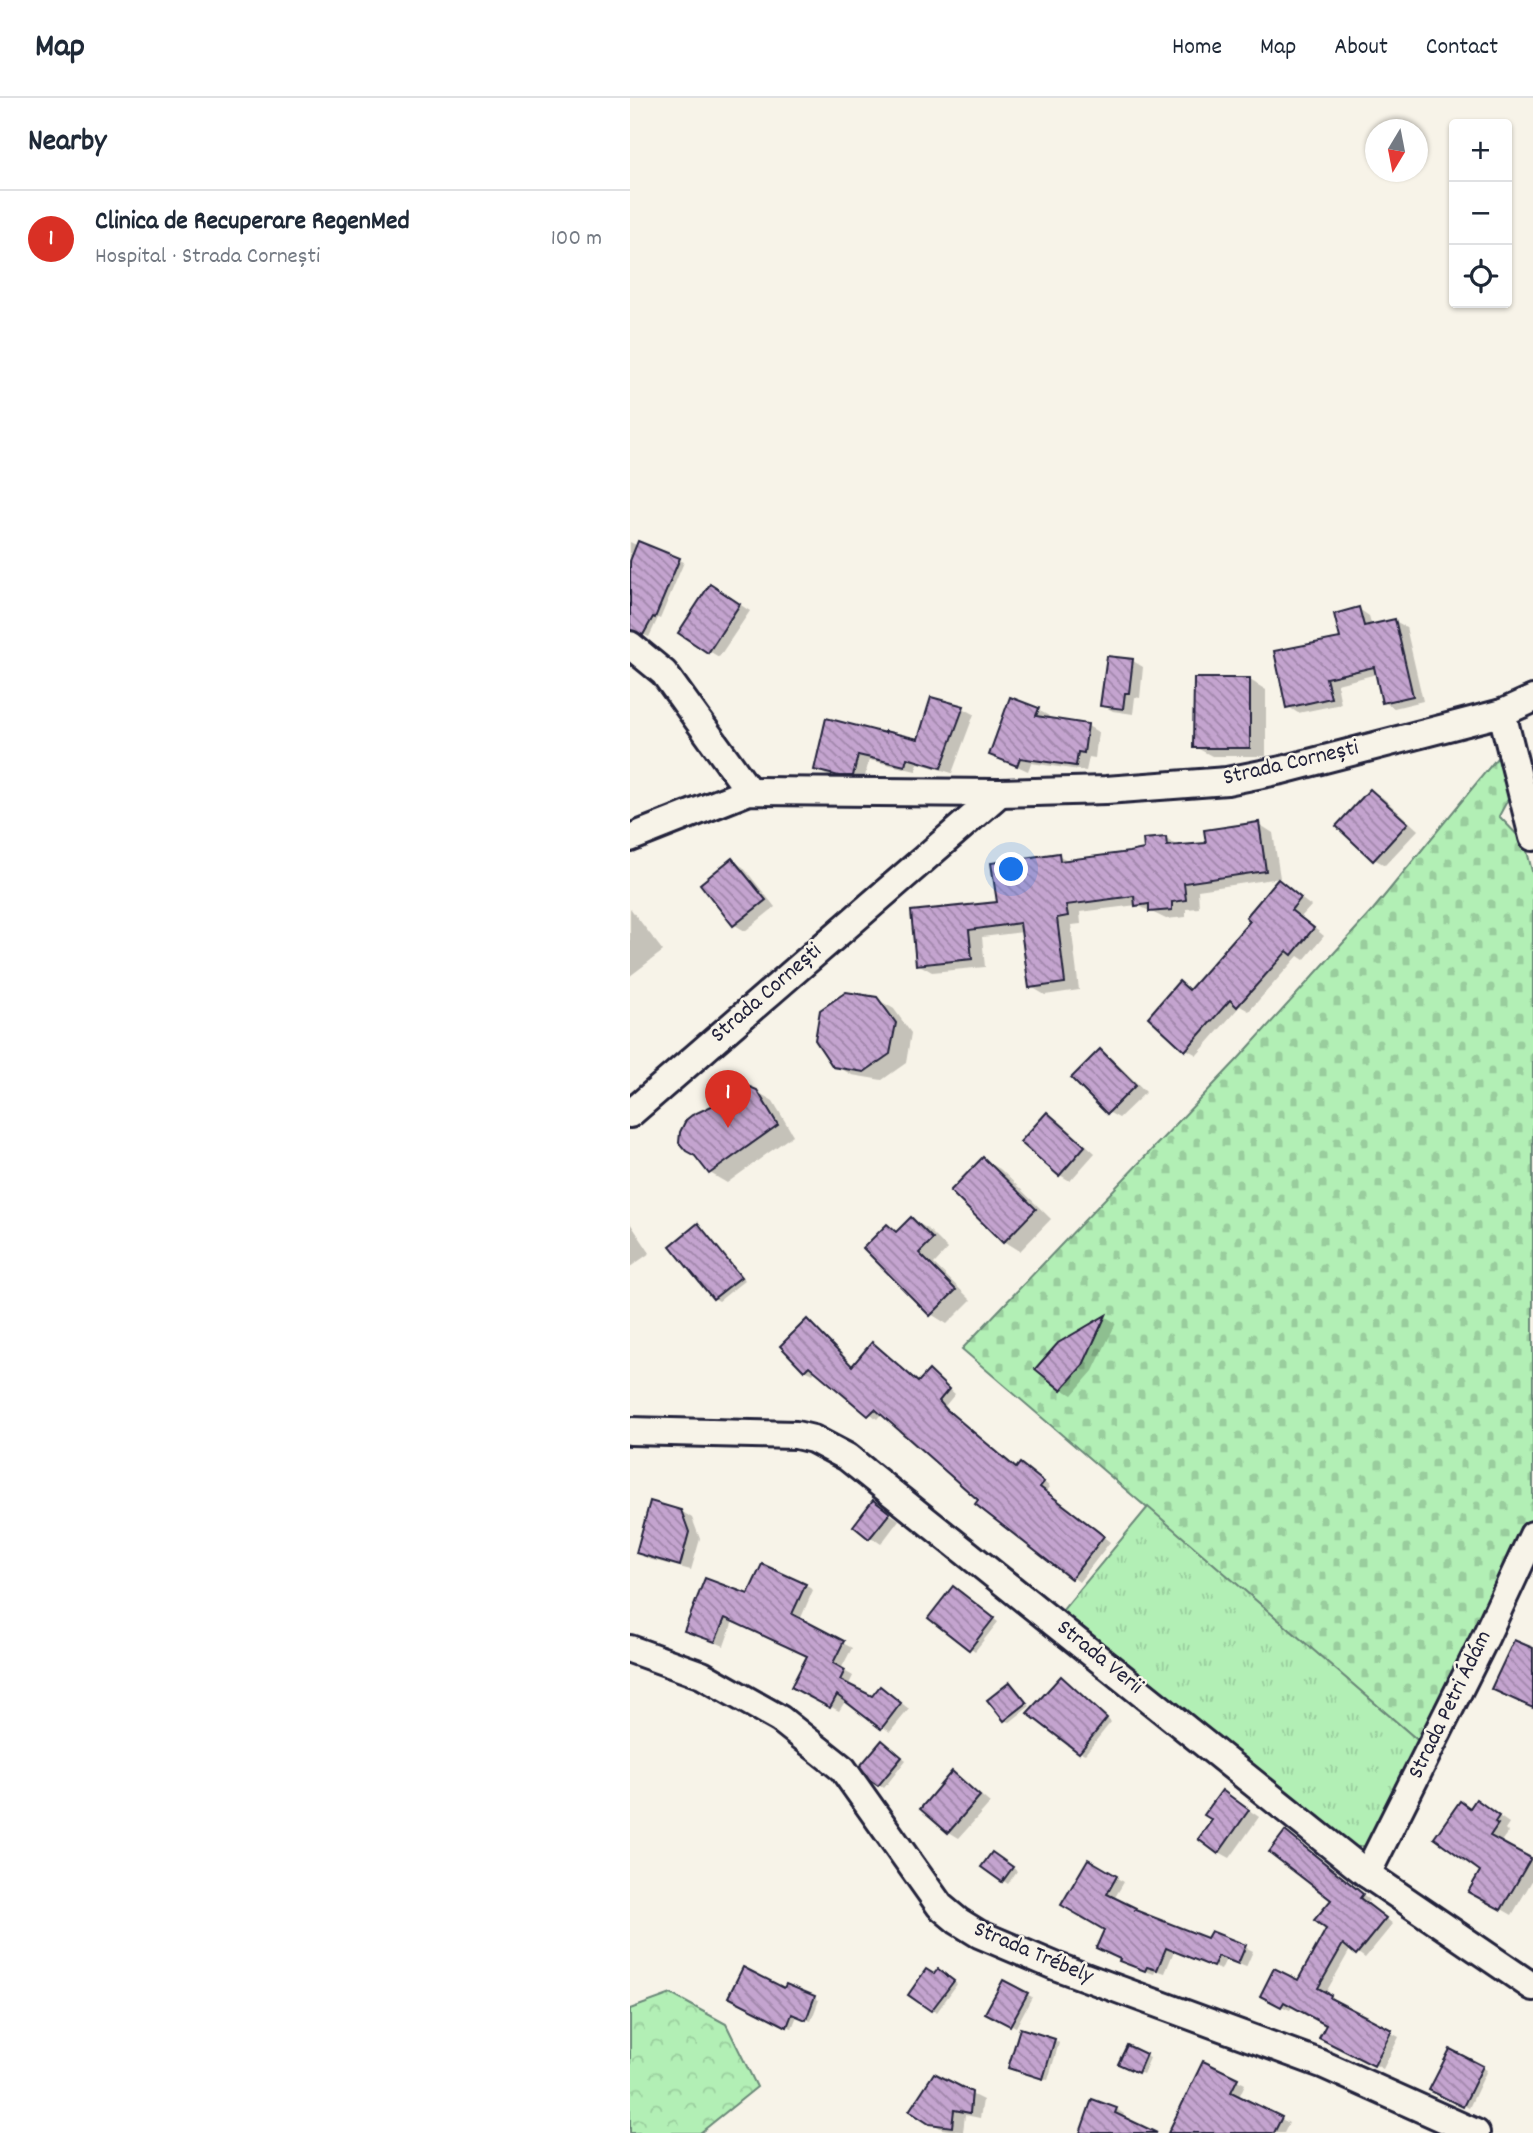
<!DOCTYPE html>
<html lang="en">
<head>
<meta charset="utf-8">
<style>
	:root { --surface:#fff; --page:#f6f6f7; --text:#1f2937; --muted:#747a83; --line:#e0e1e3; --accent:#d93025 }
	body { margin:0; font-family:Dekko,sans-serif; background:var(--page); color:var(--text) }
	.controls { position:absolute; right:21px; top:21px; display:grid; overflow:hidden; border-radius:7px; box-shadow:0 2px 5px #0004 }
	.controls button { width:63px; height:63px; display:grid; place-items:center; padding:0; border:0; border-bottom:2px solid var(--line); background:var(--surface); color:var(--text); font:35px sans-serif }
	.compass { position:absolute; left:735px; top:21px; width:63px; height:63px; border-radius:50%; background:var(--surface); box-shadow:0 2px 5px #0004; rotate:190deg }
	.you { position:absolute; left:382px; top:772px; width:24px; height:24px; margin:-18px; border:5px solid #fff; border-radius:50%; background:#1a73e8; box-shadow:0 0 0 10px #1a73e833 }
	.badge { display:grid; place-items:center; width:46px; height:46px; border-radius:50%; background:var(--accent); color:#fff; font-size:23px; font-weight:700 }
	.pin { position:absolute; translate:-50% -58px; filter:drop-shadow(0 2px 4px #0008) }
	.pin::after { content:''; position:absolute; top:37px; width:24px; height:21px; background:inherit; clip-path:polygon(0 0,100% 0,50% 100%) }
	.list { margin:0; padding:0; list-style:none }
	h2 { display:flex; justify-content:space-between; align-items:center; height:91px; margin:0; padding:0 28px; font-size:30px }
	h2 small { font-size:23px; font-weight:400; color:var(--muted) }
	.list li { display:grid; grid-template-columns:46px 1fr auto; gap:21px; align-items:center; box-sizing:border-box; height:98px; padding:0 28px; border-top:2px solid var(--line) }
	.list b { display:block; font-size:26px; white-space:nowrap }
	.list p { margin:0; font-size:23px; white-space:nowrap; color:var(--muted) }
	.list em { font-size:23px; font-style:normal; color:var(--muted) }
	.icon { flex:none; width:38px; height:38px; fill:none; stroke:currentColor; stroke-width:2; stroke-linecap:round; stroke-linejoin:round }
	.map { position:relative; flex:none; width:903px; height:2035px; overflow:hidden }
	header { display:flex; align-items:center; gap:42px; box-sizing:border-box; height:98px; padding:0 35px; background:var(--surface); border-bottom:2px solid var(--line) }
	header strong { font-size:33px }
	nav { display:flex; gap:38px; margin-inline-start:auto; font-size:24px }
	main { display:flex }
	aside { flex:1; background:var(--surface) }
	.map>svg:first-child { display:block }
	.forest { fill:url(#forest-crowns); stroke:#6a8878; stroke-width:2 }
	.cemetery { fill:url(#cemetery-stones); stroke:#6a8878; stroke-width:2 }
	.park { fill:url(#park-tufts); stroke:#6a8878; stroke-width:2 }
	.shadow { fill:#0003 }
	.building { fill:url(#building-back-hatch); stroke:#22223b; stroke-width:2 }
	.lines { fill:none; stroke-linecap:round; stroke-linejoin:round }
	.minor-casing { stroke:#22223b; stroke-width:32 }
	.minor { stroke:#f7f3e8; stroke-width:26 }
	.labels { text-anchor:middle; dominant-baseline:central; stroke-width:5; stroke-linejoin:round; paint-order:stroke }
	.street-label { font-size:23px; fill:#22223b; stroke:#f7f3e8 }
</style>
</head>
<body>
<header>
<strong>Map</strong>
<nav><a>Home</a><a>Map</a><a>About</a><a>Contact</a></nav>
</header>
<main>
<aside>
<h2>Nearby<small></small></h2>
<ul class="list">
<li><span class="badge">1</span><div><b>Clinica de Recuperare RegenMed</b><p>Hospital · Strada Cornești</p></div><em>100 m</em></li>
</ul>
</aside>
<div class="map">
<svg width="903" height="2035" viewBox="0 0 903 2035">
	<defs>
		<pattern id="forest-crowns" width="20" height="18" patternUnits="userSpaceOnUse" patternTransform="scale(1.75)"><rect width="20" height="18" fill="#b2efb5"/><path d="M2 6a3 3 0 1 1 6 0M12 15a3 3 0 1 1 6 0" fill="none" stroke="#99cd9d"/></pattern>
		<pattern id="cemetery-stones" width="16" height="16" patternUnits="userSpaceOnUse" patternTransform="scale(1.75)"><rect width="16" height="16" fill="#b2efb5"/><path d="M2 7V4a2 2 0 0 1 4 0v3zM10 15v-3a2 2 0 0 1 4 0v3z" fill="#99cd9d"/></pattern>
		<pattern id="park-tufts" width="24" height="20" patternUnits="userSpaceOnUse" patternTransform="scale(1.75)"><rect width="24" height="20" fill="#b2efb5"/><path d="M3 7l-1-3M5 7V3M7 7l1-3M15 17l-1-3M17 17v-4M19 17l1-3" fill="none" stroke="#99cd9d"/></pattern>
		<pattern id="building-back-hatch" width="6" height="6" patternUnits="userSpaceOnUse" patternTransform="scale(1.75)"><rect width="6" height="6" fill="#c4a4cf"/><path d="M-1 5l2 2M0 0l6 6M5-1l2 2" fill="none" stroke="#9f85a9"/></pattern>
	</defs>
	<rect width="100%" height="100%" fill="#f7f3e8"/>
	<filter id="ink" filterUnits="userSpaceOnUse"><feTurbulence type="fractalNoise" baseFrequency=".0143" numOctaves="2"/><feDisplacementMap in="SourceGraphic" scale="14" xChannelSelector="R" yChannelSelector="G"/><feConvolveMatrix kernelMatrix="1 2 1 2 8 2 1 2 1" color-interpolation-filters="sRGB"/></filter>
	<g filter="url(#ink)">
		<polygon class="forest" points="41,1896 96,1926 127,1989 70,2035 0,2035 0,1911"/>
		<polygon class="cemetery" points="871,655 882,694 869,718 895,745 903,777 903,1421 792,1646 332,1251 608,961 742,813"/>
		<polygon class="park" points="518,1409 792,1646 741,1747 721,1750 432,1513"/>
		<g class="shadow">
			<polygon points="0,444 8,448 9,445 54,464 30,521 28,520 19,539 0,531"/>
			<polygon points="92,495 120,513 89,559 79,553"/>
			<polygon points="729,511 739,518 742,528 765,523 776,529 793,603 764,610 754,604 747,576 707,586 711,606 668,615 657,608 712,541"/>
			<polygon points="503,563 513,569 510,600 505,599 503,616 483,613 472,607"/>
			<polygon points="620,582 636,592 636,658 582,658 565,649"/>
			<polygon points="333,610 344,616 322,675 288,665 286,673 239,662 234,683 222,683 196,677 186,671 256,637 289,643"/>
			<polygon points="408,612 419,618 417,622 458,628 468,634 465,660 459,659 456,673 401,665 398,673 361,656"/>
			<polygon points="741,693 752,699 788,732 755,767 744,761"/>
			<polygon points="629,726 643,735 650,780 568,792 569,810 556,811 556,819 536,821 507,807 450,814 451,826 441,827 449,892 415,897 400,888 393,834 352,839 355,869 302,874 288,866 428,757 439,763 516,752 536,741 549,749 578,746"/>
			<polygon points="102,763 113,769 145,809 115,833 105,827"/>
			<polygon points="648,783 681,808 671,819 694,838 674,862 668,858 619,913 610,908 567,957 556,951 550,886 561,892 623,822"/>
			<polygon points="0,810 33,853 0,878"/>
			<polygon points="247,901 264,911 281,935 276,965 252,982 222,977 205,967"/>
			<polygon points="470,954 481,960 516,994 489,1020 478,1014"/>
			<polygon points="126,993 143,1003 163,1037 97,1085 80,1075 85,1009"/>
			<polygon points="417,1016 428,1022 465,1055 440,1083 430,1077"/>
			<polygon points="354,1062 370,1071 421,1121 390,1153 374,1143"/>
			<polygon points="281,1121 298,1131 318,1151 304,1166 341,1202 317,1226 301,1216 257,1128 269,1134"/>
			<polygon points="0,1125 20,1155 0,1169"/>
			<polygon points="68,1127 73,1130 115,1182 89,1203 84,1200"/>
			<polygon points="476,1219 486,1225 463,1273 442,1297 432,1291 429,1247"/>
			<polygon points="177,1224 184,1228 224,1268 243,1246 290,1285 299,1275 306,1279 325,1296 315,1308 324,1317 387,1371 398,1371 420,1389 416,1394 480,1444 449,1484 347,1406 351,1402 252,1315 247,1321 186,1272 183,1276 175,1272 152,1248"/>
			<polygon points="243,1404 269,1422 251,1446 225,1428"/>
			<polygon points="51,1413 62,1420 70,1441 61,1472 18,1461 8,1454"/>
			<polygon points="175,1487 183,1492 170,1522 222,1550 211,1571 223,1578 218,1588 242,1600 259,1595 279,1611 260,1634 216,1602 209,1613 163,1589 179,1558 103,1523 94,1548 57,1532 119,1498"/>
			<polygon points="328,1493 368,1524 345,1553 301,1520"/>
			<polygon points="436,1583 481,1624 455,1656 450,1654"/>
			<polygon points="380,1586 400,1608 380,1624 375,1622"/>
			<polygon points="257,1647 276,1662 254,1690 241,1680"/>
			<polygon points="323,1676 333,1682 360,1705 329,1740 319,1734"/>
			<polygon points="603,1701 629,1719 600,1760 589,1754"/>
			<polygon points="857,1710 879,1725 875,1731 878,1734 870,1745 903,1763 903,1781 882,1817 840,1793 853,1772 841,1712"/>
			<polygon points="655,1735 740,1802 737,1805 763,1826 735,1860 721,1850 695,1896 708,1903 707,1906 769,1939 753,1971 692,1939 698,1926 663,1907 660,1912 640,1903 669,1884 698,1831 703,1802"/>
			<polygon points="368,1759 387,1773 378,1786 354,1769"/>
			<polygon points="458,1764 494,1784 484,1801 578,1843 581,1835 615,1849 623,1853 616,1869 596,1861 591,1872 544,1853 535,1875 526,1872 524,1876 499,1867 476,1832"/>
			<polygon points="313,1876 327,1886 307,1914 280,1896 305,1878"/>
			<polygon points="373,1884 402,1899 386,1929 358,1915"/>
			<polygon points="157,1888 189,1902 181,1923 167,1918 162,1930 100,1898 155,1893"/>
			<polygon points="424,1942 429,1945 418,1982 385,1972"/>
			<polygon points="498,1950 520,1960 513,1976 495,1968"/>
			<polygon points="820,1953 857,1972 839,2010 802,1991"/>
			<polygon points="607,1982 615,1986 609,1999 659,2025 654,2035 569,2035"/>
			<polygon points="341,1996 353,2002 350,2020 335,2017 333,2034 312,2031 281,2012"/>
			<polygon points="486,2011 494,2016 492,2021 523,2035 452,2035"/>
		</g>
		<g class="building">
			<polygon points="8,443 50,460 25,520 23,519 13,537 0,532 0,463"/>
			<polygon points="80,486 110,506 78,555 48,535"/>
			<polygon points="729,509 734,528 765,521 783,598 752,605 744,569 696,580 701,600 656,610 644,553 710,540 704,516"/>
			<polygon points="477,558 503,561 499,595 495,595 493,611 470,608"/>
			<polygon points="564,580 620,580 620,650 563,650"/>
			<polygon points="301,599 334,608 311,670 277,660 275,668 228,657 223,678 209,678 184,672 196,620 255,635 255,633 288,641"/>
			<polygon points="380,599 409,610 406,618 458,626 454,655 448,654 446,668 390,660 387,668 359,657"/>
			<polygon points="740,691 778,725 743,763 706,728"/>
			<polygon points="629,724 636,773 554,785 556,802 542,804 542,812 519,814 519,806 505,808 504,798 436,807 438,818 427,820 435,885 399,890 390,825 339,832 342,861 286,867 281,813 367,804 361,765 429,755 430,763 499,754 514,751 513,741 536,739 537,748 576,745 574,732"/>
			<polygon points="102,760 136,802 103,828 70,786"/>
			<polygon points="648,781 671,800 661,812 684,830 662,857 657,853 607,909 600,902 555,953 518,919 549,883 559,892 620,823 616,819"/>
			<polygon points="216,894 247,899 266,925 260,956 234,974 203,969 185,942 190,912"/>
			<polygon points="470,951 506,987 477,1016 441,980"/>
			<polygon points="102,987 115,987 127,992 148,1027 79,1076 65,1058 56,1053 49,1045 50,1034 56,1022 62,1017 84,1007 93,994"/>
			<polygon points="417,1014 455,1048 429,1078 390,1044"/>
			<polygon points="353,1059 406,1111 373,1145 320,1093"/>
			<polygon points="281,1119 303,1141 289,1155 326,1192 300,1218 233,1150 257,1126 266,1134"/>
			<polygon points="68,1125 111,1179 83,1201 40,1148"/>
			<polygon points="476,1217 453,1267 431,1292 405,1271 428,1245"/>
			<polygon points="177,1221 222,1268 242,1244 288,1284 299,1272 319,1291 309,1303 316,1311 386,1370 390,1365 414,1384 410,1389 474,1438 441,1481 345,1406 348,1402 245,1311 238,1318 179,1268 174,1273 150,1248"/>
			<polygon points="243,1402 260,1415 239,1441 223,1428"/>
			<polygon points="20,1403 51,1412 59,1434 50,1468 6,1455"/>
			<polygon points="132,1466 176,1486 162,1516 214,1543 203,1565 215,1572 210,1582 242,1598 250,1588 271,1605 251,1631 207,1597 200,1610 161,1589 177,1558 95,1520 85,1544 54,1533 75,1480 118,1496"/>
			<polygon points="323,1488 364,1520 339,1552 298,1520"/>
			<polygon points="884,1542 903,1550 903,1610 861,1591"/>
			<polygon points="431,1578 477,1620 449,1655 397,1615"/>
			<polygon points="380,1584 397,1605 374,1623 357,1602"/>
			<polygon points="252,1642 272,1659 248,1688 240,1682 230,1668"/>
			<polygon points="322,1673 350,1698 318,1735 290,1711"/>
			<polygon points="592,1692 619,1712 588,1756 568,1741 582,1722 574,1717"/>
			<polygon points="846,1701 869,1718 865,1724 868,1726 860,1738 901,1760 871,1812 838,1794 850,1773 804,1740 830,1703 840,1710"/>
			<polygon points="655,1733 733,1796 730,1800 756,1820 726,1857 713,1846 688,1890 701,1897 700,1900 762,1932 744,1968 689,1940 696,1927 654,1904 651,1909 630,1898 644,1870 668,1882 696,1831 684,1822 701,1802 639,1754"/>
			<polygon points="362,1754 383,1769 372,1784 351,1769"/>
			<polygon points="458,1761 487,1778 477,1796 506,1810 505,1812 577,1840 581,1833 616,1847 608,1866 588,1858 583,1869 536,1850 527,1872 517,1869 515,1873 489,1863 490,1861 466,1850 474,1832 431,1807"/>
			<polygon points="113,1869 154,1890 156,1886 185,1898 176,1922 162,1916 157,1929 98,1899"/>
			<polygon points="296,1871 304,1876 308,1871 324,1883 301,1913 278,1897"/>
			<polygon points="373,1882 398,1895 380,1928 355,1915"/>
			<polygon points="390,1930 425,1941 413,1981 378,1970"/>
			<polygon points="497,1947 516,1956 508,1975 488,1966"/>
			<polygon points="820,1951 853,1968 833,2009 799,1992"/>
			<polygon points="573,1963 608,1980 601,1994 652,2019 644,2035 538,2035"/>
			<polygon points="304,1975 342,1994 340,2015 324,2012 322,2029 299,2026 279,2013"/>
			<polygon points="462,2001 487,2010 485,2015 527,2035 450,2035"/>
		</g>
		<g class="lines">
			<g class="minor-casing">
				<g id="minor">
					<polyline points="0,547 34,575 119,693"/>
					<polyline points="872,615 903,739"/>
					<polyline points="0,740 119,693 370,695 476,692 597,683 652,672 872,615 903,601"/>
					<polyline points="0,1016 370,695"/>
					<polyline points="0,1333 166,1337 183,1341 217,1359 737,1776 903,1889"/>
					<polyline points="0,1551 72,1577 150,1621 213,1671 310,1808 328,1823 349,1836 425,1868 692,1966 846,2035"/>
					<polyline points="737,1776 855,1540 903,1437"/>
				</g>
			</g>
			<use href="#minor" class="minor"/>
		</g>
	</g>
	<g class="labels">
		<g class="street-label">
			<text transform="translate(661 666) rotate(-13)">Strada Cornești</text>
			<text transform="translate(137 896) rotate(-41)">Strada Cornești</text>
			<text transform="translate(469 1560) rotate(39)">Strada Verii</text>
			<text transform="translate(821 1607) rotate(-64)">Strada Petri Ádám</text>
			<text transform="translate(403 1856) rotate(23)">Strada Trébely</text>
		</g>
	</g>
</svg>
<div class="controls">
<button>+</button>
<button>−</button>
<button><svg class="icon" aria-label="locate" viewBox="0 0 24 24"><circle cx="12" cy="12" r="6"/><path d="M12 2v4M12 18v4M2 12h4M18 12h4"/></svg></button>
</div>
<svg class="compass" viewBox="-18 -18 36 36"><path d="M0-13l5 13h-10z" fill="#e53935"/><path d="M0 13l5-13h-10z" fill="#747a83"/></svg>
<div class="you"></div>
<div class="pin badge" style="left:98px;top:1030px">1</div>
</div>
</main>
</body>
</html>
